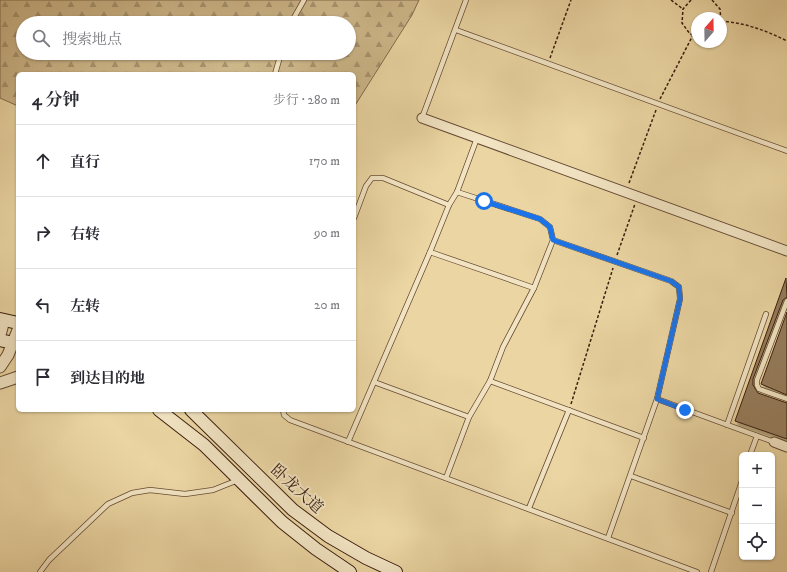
<!DOCTYPE html>
<html lang="zh">
<head>
<meta charset="utf-8">
<style>
	:root { --surface:#fff; --page:#f7f7f7; --text:#2b2b33; --muted:#7c7c81; --line:#e1e1e2 }
	body { margin:0; font-family:"IM FELL DW Pica","Noto Serif SC",serif; background:var(--page); color:var(--text) }
	.controls { position:absolute; right:12px; bottom:12px; display:grid; overflow:hidden; border-radius:6px; box-shadow:0 1px 3px #0004 }
	.controls button { width:36px; height:36px; display:grid; place-items:center; padding:0; border:0; border-bottom:1px solid var(--line); background:var(--surface); color:var(--text); font:20px sans-serif }
	.compass { position:absolute; left:691px; top:12px; width:36px; height:36px; border-radius:50%; background:var(--surface); box-shadow:0 1px 3px #0004; rotate:20deg }
	.stop { position:absolute; width:12px; height:12px; margin:-9px; border:3px solid #1a73e8; border-radius:50%; background:#fff }
	.stop.end { background:#1a73e8; border-color:#fff; box-shadow:0 1px 4px #0008 }
	.list { margin:0; padding:0; list-style:none }
	h2 { display:flex; justify-content:space-between; align-items:center; height:52px; margin:0; padding:0 16px; font-size:17px }
	h2 small { font-size:13px; font-weight:400; color:var(--muted) }
	.list li { display:grid; grid-template-columns:26px 1fr auto; gap:12px; align-items:center; box-sizing:border-box; height:72px; padding:0 16px; border-top:1px solid var(--line) }
	.list b { display:block; font-size:15px; white-space:nowrap }
	.list em { font-size:13px; font-style:normal; color:var(--muted) }
	.icon { flex:none; width:22px; height:22px; fill:none; stroke:currentColor; stroke-width:2; stroke-linecap:round; stroke-linejoin:round }
	.map { position:relative; flex:none; width:787px; height:572px; overflow:hidden }
	.search { position:absolute; background:var(--surface); box-shadow:0 1px 3px #0004; left:16px; top:16px; width:340px; height:44px; display:flex; align-items:center; gap:10px; box-sizing:border-box; padding:0 14px; border-radius:22px; color:var(--muted); font-size:15px }
	.panel { position:absolute; background:var(--surface); box-shadow:0 1px 3px #0004; left:16px; top:72px; width:340px; height:340px; border-radius:6px }
	.map>svg:first-child { display:block }
	.forest { fill:url(#forest-firs); stroke:#836a4c; fill-rule:evenodd }
	.building { fill:#967d5c; stroke:#391d0f; filter:url(#shadow) }
	.lines { fill:none; stroke-linecap:round; stroke-linejoin:round }
	.service-casing { stroke:#664b34; stroke-width:6 }
	.minor-casing { stroke:#664b34; stroke-width:11 }
	.tertiary-casing { stroke:#664b34; stroke-width:13 }
	.secondary-casing { stroke:#391d0f; stroke-width:14 }
	.path { stroke:#391d0f; stroke-width:1.5; stroke-dasharray:3 2; stroke-linecap:butt }
	.service { stroke:#f2e4c3; stroke-width:4.5 }
	.minor { stroke:#f2e4c3; stroke-width:9 }
	.tertiary { stroke:#f2e4c3; stroke-width:11 }
	.secondary { stroke:#f2e4c3; stroke-width:12 }
	.route { stroke:#1a73e8; stroke-width:5 }
	.labels { text-anchor:middle; dominant-baseline:central; stroke-width:4; stroke-linejoin:round; paint-order:stroke }
	.street-label { font-size:16px; fill:#391d0f; stroke:#f2e4c3 }
</style>
</head>
<body>
<div class="map">
<svg width="787" height="572" viewBox="0 0 787 572">
	<defs>
		<pattern id="forest-firs" width="22" height="20" patternUnits="userSpaceOnUse"><rect width="22" height="20" fill="#cdb78a"/><path d="M5 1l3.5 6h-7zM16 11l3.5 6h-7z" fill="#a7946f"/></pattern>
		<filter id="shadow"><feDropShadow dx="2.5" dy="4.5" stdDeviation="1" flood-color="#0004"/></filter>
	</defs>
	<rect width="100%" height="100%" fill="#ebd6a3"/>
	<filter id="stains"><feTurbulence type="fractalNoise" baseFrequency=".005" numOctaves="4"/><feColorMatrix values="0 0 0 0 .2 0 0 0 0 .09 0 0 0 0 .02 0 0 0 .5 -.17"/></filter>
	<radialGradient id="worn" r=".72"><stop offset=".6" stop-color="#630" stop-opacity="0"/><stop offset="1" stop-color="#630" stop-opacity=".3"/></radialGradient>
	<path class="forest" d="M0 0H419L412 15 354 107V74H18V106L0 98ZM23 23H349V53H23Z"/>
	<g class="building">
		<polygon points="786,278 787,297 783,300 753,379 753,385 758,393 787,403 787,439 735,421"/>
		<polygon points="787,312 787,395 761,384"/>
	</g>
	<g class="lines">
		<g class="service-casing">
			<g id="service">
				<polyline points="291,23 304,0"/>
				<polyline points="456,30 787,151"/>
				<polyline points="275,74 281,53"/>
				<polyline points="422,118 466,0"/>
				<polyline points="354,218 366,186 372,178 383,178 449,205"/>
				<polyline points="553,240 671,281 679,287 680,299 657,399 608,538"/>
				<polyline points="430,252 534,288"/>
				<polyline points="787,301 757,380 757,385 759,389 787,399"/>
				<polyline points="490,381 644,438"/>
				<polyline points="374,382 469,417"/>
				<polyline points="657,399 774,442"/>
				<polyline points="283,410 284,415 290,420 697,572"/>
				<polyline points="727,425 766,314"/>
				<polyline points="348,442 430,252 449,205 457,192 477,138"/>
				<polyline points="750,455 757,436"/>
				<polyline points="631,476 732,513"/>
				<polyline points="446,478 469,417 490,381 503,347 534,288 553,240 550,227 540,219 457,192"/>
				<polyline points="529,508 569,410"/>
				<polyline points="40,572 49,560 108,504 132,493 150,490 185,494 213,490 238,480"/>
				<polyline points="711,572 742,481"/>
			</g>
		</g>
		<g class="minor-casing">
			<g id="minor">
				<polyline points="422,118 787,251"/>
				<polyline points="774,442 787,447"/>
			</g>
		</g>
		<g class="tertiary-casing">
			<g id="tertiary">
				<polyline points="0,335 4,320"/>
				<polyline points="0,367 8,355 18,330"/>
				<polyline points="0,383 18,377"/>
			</g>
		</g>
		<g class="secondary-casing">
			<g id="secondary">
				<polyline points="0,319 18,323"/>
				<polyline points="0,340 18,344"/>
				<polyline points="159,410 204,445 282,522 316,549 350,572"/>
				<polyline points="191,410 293,510 328,536 366,558 396,572"/>
			</g>
		</g>
		<g class="path">
			<polyline points="671,0 683,9"/>
			<polyline points="691,0 683,9 682,23 690,34 697,36"/>
			<polyline points="712,0 720,9 721,21"/>
			<path d="M721 21C745 23 765 30 787 41"/>
			<polyline points="550,58 571,0"/>
			<polyline points="660,99 693,35"/>
			<polyline points="629,183 656,110"/>
			<polyline points="617,255 635,204"/>
			<polyline points="571,404 613,268"/>
		</g>
		<use href="#service" class="service"/>
		<use href="#minor" class="minor"/>
		<use href="#tertiary" class="tertiary"/>
		<use href="#secondary" class="secondary"/>
	</g>
	<g class="lines">
		<polyline class="route" points="484,201 540,219 550,227 553,240 671,281 679,287 680,299 657,399 685,410"/>
	</g>
	<g class="labels">
		<g class="street-label">
			<text transform="translate(297 489) rotate(42)">卧龙大道</text>
		</g>
	</g>
	<rect width="100%" height="100%" filter="url(#stains)"/>
	<rect width="100%" height="100%" fill="url(#worn)"/>
</svg>
<div class="controls">
<button>+</button>
<button>−</button>
<button><svg class="icon" aria-label="locate" viewBox="0 0 24 24"><circle cx="12" cy="12" r="6"/><path d="M12 2v4M12 18v4M2 12h4M18 12h4"/></svg></button>
</div>
<svg class="compass" viewBox="-18 -18 36 36"><path d="M0-13l5 13h-10z" fill="#e53935"/><path d="M0 13l5-13h-10z" fill="#7c7c81"/></svg>
<div class="stop" style="left:484px;top:201px"></div>
<div class="stop end" style="left:685px;top:410px"></div>
<div class="search"><svg class="icon" aria-label="search" viewBox="0 0 24 24"><circle cx="10" cy="10" r="6"/><path d="M15 15l6 6"/></svg>搜索地点</div>
<section class="panel">
<h2>4 分钟<small>步行 · 280 m</small></h2>
<ul class="list">
<li><svg class="icon" aria-label="ahead" viewBox="0 0 24 24"><path d="M12 20V5M6 11l6-6 6 6"/></svg><div><b>直行</b></div><em>170 m</em></li>
<li><svg class="icon" aria-label="right" viewBox="0 0 24 24"><path d="M7 20v-9h11M14 6l5 5-5 5"/></svg><div><b>右转</b></div><em>90 m</em></li>
<li><svg class="icon" aria-label="left" viewBox="0 0 24 24"><path d="M17 20v-9H6M10 6l-5 5 5 5"/></svg><div><b>左转</b></div><em>20 m</em></li>
<li><svg class="icon" aria-label="arrive" viewBox="0 0 24 24"><path d="M6 21V4h12l-3 4 3 4H6"/></svg><div><b>到达目的地</b></div></li>
</ul>
</section>
</div>
</body>
</html>
